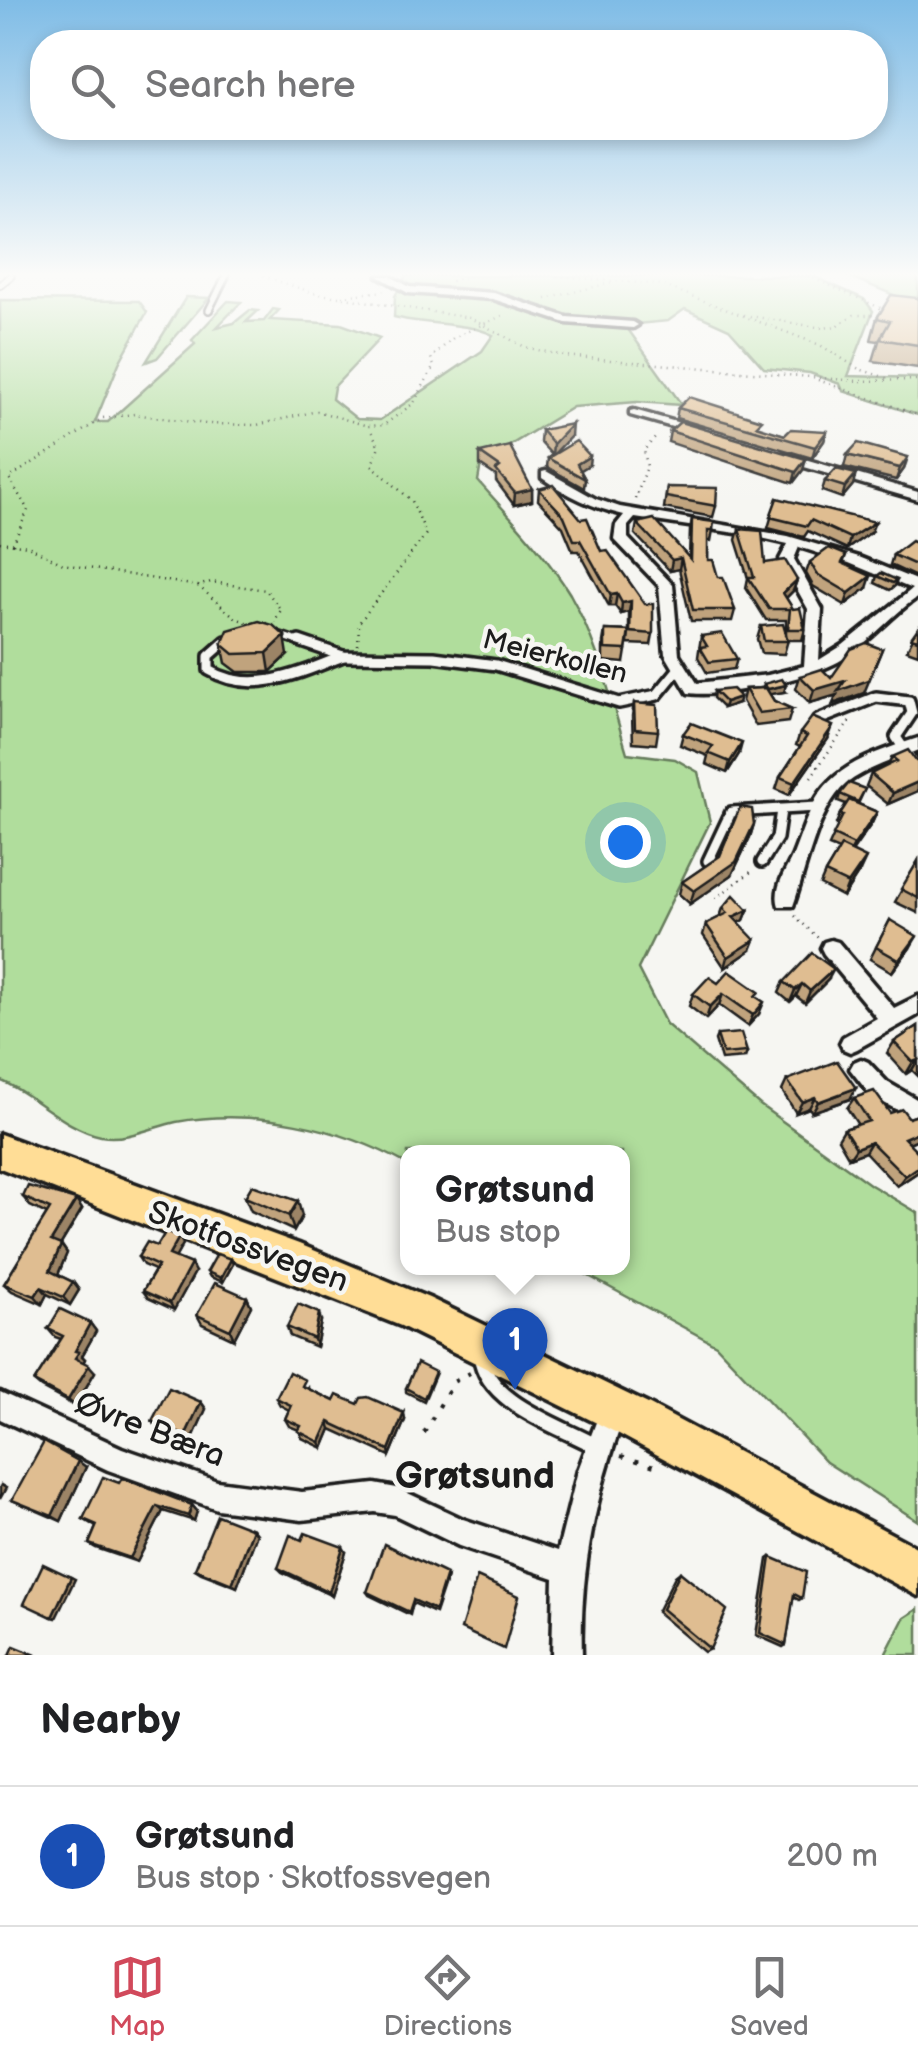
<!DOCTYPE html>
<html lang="en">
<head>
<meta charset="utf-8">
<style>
	:root { --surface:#fff; --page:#f6f6f6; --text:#202124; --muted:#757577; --line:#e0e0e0; --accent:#d1495b }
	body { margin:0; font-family:"Balsamiq Sans",sans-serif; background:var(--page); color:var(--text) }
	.you { position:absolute; left:625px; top:842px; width:35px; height:35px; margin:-25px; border:8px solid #fff; border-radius:50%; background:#1a73e8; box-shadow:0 0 0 15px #1a73e833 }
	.badge { display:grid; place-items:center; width:65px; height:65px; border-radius:50%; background:var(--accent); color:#fff; font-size:32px; font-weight:700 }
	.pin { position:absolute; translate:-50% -82px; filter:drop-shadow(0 2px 5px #0008) }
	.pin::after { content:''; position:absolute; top:52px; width:35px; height:30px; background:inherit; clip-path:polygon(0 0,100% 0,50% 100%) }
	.popup { position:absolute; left:400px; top:1145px; width:230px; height:130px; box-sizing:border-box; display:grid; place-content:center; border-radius:20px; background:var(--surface); filter:drop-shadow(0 2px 8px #0005); font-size:32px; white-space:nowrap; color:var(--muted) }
	.popup b { font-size:38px; color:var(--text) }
	.popup::after { content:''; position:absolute; left:50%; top:100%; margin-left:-20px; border:20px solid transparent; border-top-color:var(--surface) }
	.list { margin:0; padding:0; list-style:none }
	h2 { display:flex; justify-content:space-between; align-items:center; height:130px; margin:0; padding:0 40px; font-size:42px }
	h2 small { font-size:32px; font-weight:400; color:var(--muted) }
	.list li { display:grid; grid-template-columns:65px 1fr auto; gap:30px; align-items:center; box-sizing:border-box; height:140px; padding:0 40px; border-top:2px solid var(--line) }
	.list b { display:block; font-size:38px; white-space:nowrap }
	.list p { margin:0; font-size:32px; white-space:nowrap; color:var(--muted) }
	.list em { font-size:32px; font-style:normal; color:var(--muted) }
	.icon { flex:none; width:55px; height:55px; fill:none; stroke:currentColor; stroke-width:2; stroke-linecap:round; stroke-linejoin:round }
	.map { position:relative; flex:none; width:918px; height:1655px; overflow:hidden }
	.search { position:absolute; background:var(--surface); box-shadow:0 5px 15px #0003; left:30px; right:30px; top:30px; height:110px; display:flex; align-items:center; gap:25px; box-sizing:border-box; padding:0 35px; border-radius:40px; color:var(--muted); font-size:38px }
	.sheet { height:270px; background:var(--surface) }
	nav { display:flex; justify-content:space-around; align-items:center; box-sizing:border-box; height:140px; border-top:2px solid var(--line); background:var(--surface); font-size:28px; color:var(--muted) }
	nav a { display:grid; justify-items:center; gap:5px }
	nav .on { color:var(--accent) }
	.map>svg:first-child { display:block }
	.green { fill:#b0dd9c; stroke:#667c5c; stroke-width:2.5 }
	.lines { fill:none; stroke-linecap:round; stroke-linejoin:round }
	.lane-far3-casing { stroke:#1c1c1c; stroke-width:10 }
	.lane-far2-casing { stroke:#1c1c1c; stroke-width:11 }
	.lane-far1-casing { stroke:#1c1c1c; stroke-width:16 }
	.lane-casing { stroke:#1c1c1c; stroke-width:21 }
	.street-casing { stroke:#1c1c1c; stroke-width:7 }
	.primary-casing { stroke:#1c1c1c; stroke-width:7 }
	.path-far1 { stroke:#1c1c1c; stroke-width:2.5; stroke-dasharray:1 5; stroke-linecap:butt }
	.path { stroke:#1c1c1c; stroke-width:4; stroke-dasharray:4 11; stroke-linecap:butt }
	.lane-far3 { stroke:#f6f6f2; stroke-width:5 }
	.lane-far2 { stroke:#f6f6f2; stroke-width:6 }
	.lane-far1 { stroke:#f6f6f2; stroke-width:9 }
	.lane { stroke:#f6f6f2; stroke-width:14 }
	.street { fill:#f6f6f2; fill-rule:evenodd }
	.primary { fill:#ffdd96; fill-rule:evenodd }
	.wall { fill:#c0a37d; stroke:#1c1c1c; stroke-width:2.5 }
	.shaded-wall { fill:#9c8466; stroke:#1c1c1c; stroke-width:2.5 }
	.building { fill:#dfbd91; stroke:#1c1c1c; stroke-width:2.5 }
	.labels { text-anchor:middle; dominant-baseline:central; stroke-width:9; stroke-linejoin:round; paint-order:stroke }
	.street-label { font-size:28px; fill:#1c1c1c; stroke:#f6f6f2 }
	.near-street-label { font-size:32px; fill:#1c1c1c; stroke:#f6f6f2 }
	.near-quarter-label { font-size:38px; font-weight:bold; fill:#1c1c1c; stroke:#f6f6f2 }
</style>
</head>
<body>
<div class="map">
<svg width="918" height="1655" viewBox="0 0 918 1655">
	<rect width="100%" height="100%" fill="#f6f6f2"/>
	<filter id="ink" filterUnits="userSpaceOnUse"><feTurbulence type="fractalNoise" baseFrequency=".01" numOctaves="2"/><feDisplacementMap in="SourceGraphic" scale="20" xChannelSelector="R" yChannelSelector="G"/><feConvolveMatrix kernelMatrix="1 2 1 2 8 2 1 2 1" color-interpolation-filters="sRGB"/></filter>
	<g filter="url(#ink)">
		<g class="green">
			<path d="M406 276H813L864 299 873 311 848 376 918 378V415L843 391 840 384 810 373 764 368 729 329 685 309 668 321 625 325 682 405 637 402 573 407 481 463 478 481C510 517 545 553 570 594 598 643 611 700 627 753L675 759 698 772 710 822 638 969 666 1024 760 1105 871 1185 918 1213V1521L826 1462 716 1345 574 1268H622V1152H408L407 1164C340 1127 254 1108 176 1122 153 1127 125 1141 101 1136 65 1129 33 1094 0 1080V300L139 301 147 312 119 363 95 422H108L195 344 192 340 228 301 241 302 217 327 234 323 250 310 258 311 246 322 264 321 273 309 279 310 270 320 341 324 380 338 334 387 332 399 357 419 380 420 482 351 493 335C468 322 424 325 394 317L395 296Z"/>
			<polygon points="848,276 918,276 918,305"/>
			<polygon points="186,297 209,298 157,358 146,362"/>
			<polygon points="918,1609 918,1655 885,1655 904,1618"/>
		</g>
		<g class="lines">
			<g class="lane-far3-casing">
				<g id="lane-far3">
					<polyline points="0,285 11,276"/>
					<polyline points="209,310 226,276"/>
				</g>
			</g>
			<g class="lane-far2-casing">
				<g id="lane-far2">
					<polyline points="273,633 306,644"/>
					<polyline points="223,644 233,635"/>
				</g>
			</g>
			<g class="lane-far1-casing">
				<g id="lane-far1">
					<path d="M226 641 209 656V670C252 696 300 673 343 656"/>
					<polyline points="299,641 343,656 434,657 496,665 619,703 657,695 680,667"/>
					<polyline points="818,720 876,697 909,701 912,713 896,737 915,765"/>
					<polyline points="708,861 731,812 817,807"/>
					<polyline points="762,862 777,838 781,810"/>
				</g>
			</g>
			<g class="lane-casing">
				<path id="lane" d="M481 1356C486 1403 558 1425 596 1446"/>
			</g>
			<g class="street-casing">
				<g id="street">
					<polygon points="378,276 390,276 410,287 494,293 567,317 633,322 638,325 633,328 566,323 493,299 408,293"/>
					<polygon points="634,410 701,429 703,431 697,434 630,415 630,411"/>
					<polygon points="784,453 918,492 918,500 780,460 778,457"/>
					<path d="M546 471 596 499 620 507 788 536 859 557 918 581V597C892 614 872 640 846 657 816 678 724 698 688 693L665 654 659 586 614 539 616 525 624 515C593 508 567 495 542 478V472ZM635 518 743 534 788 544 780 559 808 609 804 666 768 675 697 683 679 654 673 585 628 538V526ZM799 547 849 563 912 589 843 645 819 660 822 609 794 559Z"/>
					<path d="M918 738V750C895 760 866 768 846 784 817 809 806 871 793 906H779C773 888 786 871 793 855 800 838 805 820 814 803 833 765 879 751 918 738Z"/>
					<polygon points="831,940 838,942 894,1008 918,996 918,1015 857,1049 850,1052 843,1049 840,1043 843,1037 877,1018 824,954 821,948 824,942"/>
					<polygon points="861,1059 868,1062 887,1082 918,1100 918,1121 871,1096 850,1069 854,1062"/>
					<path d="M0 1392 122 1448 217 1481 302 1492 375 1484 397 1488 463 1519 558 1551 578 1470 604 1401 613 1397 622 1401 626 1410C597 1491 579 1569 582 1655H552L554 1578 459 1546 395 1515 375 1512 302 1520 217 1509 108 1470 0 1419Z"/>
				</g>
			</g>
			<g class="primary-casing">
				<polygon id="primary" points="0,1134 299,1244 429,1298 648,1404 918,1548 918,1596 619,1434 401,1326 0,1168"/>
			</g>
			<g class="path-far1">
				<polyline points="263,276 314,293 470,318 525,347 564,356 858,381 918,380"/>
				<polyline points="557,276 662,285 820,345 859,369 890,379"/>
				<polyline points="808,276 885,310"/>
				<polyline points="451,281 469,276"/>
				<polyline points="342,296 384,291"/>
				<polyline points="546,299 613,282"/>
				<polyline points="744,315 823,328 837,326 854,315 880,315"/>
				<polyline points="818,380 918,415"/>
				<polyline points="635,499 647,467 644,450 658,435"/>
				<polyline points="0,542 28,546 63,564 198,586 211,582 266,590 281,610 274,622"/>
				<polyline points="13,544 28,510 9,478 103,418 134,414 206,424 257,425 317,411 368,426 384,425 414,403 434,366 431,358 453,338 506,314"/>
				<polyline points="198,586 236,618 251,624"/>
				<polyline points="358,645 359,623 426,534 412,501 372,465 379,446 370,429"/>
				<polyline points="811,777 850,721"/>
				<polyline points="716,898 751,872"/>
				<polyline points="795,916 818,938"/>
			</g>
			<g class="path">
				<polyline points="424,1433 453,1382 470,1373"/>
				<polyline points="621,1456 661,1468"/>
			</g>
			<use href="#lane-far3" class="lane-far3"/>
			<use href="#lane-far2" class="lane-far2"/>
			<use href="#lane-far1" class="lane-far1"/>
			<use href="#lane" class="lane"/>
			<use href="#street" class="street"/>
			<use href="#primary" class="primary"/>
		</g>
		<g class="wall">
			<polygon points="918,298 918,368 873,361 879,341 871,340 877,318"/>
			<polygon points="678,408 785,435 827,431 824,441 812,458 676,418"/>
			<polygon points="541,430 571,436 552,455 589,465 580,470 585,479 584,488 547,467 548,458 552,455 540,442"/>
			<polygon points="670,431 803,470 793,483 668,442"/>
			<polygon points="480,453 532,489 532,501 514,505 496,481 496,476 480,465"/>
			<polygon points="847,455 904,469 896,480 844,467"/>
			<polygon points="825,481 853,485 842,498 822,491"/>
			<polygon points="667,487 716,506 713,517 664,508"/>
			<polygon points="539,489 601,551 653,634 651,645 628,644 629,632 624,663 603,661 603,642 605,630 629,631 629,612 621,614 615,606 609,606 579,551 573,551 563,527 538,500"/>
			<polygon points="777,498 871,532 847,549 808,531 804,537 768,528"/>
			<polygon points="692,519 713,530 711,541 708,541 708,560 735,610 732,621 691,621 679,569 670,571 635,534 637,523 689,558 690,530"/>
			<polygon points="739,529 765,563 797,580 793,591 786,598 805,629 802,640 788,640 784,654 761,653 757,639 761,626 786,633 786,620 766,620 746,588 748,578 736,540"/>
			<polygon points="918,544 918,578 890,565 893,555"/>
			<polygon points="846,555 843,564 867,588 845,605 813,586 806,573 810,562"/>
			<polygon points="877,576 897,580 895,586 890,590 875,583"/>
			<polygon points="918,628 918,654 907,650"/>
			<polygon points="701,636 737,659 734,669 707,673 698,657"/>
			<polygon points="222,644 288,655 270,672 238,672 226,663"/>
			<polygon points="800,676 831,678 864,693 833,704 837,695 810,703 796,689"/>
			<polygon points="764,684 784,692 770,694 774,701 792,709 788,722 756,726 742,701 745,689 763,688"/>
			<polygon points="714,691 738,703 723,708 713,698"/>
			<polygon points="634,703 658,731 656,744 633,742 632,716"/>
			<polygon points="800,733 828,739 789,795 776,789 780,777 800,747 796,745"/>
			<polygon points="683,734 739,754 727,773 706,764 708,756 680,745"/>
			<polygon points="892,757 918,761 918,791 888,804 866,786 871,774 888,766"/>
			<polygon points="865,789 858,804 877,812 872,823 852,852 860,871 843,897 820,885 825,873 839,850 829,846 838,826 836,824 840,814 846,804 838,801 840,794"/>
			<polygon points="754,824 750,837 732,875 690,904 679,894 682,882 720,856"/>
			<polygon points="918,861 918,913 895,902"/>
			<polygon points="723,908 748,910 744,920 739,923 751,950 725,968 703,935 706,924 720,917"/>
			<polygon points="890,920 910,948 892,972 870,959"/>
			<polygon points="828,980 805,1003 796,996 790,1002 779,993 784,982"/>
			<polygon points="718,983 759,1014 748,1026 719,1005 706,1019 689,1006 693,994"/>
			<polygon points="918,1026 918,1076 912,1070 906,1074 887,1053 894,1042"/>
			<polygon points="717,1035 747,1052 745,1058 721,1060 715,1040"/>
			<polygon points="787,1080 850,1099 812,1112 809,1108 796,1113 782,1091"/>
			<polygon points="854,1098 890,1113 909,1118 918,1115 918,1139 909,1143 918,1172 897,1186 865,1152 849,1158 838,1139 844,1129 858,1125 847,1108"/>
			<polygon points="23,1197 82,1209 61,1244 67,1253 58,1275 73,1282 79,1290 70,1305 47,1294 42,1304 12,1291 4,1284 47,1214 30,1206"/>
			<polygon points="245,1197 302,1216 294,1231 251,1211"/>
			<polygon points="179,1237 183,1244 175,1258 195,1272 174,1310 148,1298 143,1291 155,1270 143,1265 138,1257 157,1246"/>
			<polygon points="231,1259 233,1264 223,1282 210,1277 207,1272"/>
			<polygon points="247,1297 251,1306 234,1339 202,1324 197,1315"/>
			<polygon points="321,1321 316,1347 290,1336 287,1327"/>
			<polygon points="90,1323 96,1331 82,1356 85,1359 83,1363 95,1372 75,1406 41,1388 34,1382 61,1339 55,1337 48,1329"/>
			<polygon points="435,1375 424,1401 406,1392 406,1388"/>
			<polygon points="308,1387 308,1389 334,1401 358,1404 405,1420 390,1456 331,1429 323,1448 302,1438 299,1430 289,1426 285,1419 289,1410 280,1405 276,1398"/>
			<polygon points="201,1402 206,1409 191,1442 158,1428 152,1421"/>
			<polygon points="86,1467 61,1521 12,1500"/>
			<polygon points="119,1483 192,1505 197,1511 194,1521 163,1511 137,1562 96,1548 89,1544 96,1527 83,1519"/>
			<polygon points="253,1529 257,1534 237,1587 201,1573 195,1569"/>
			<polygon points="302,1540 346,1552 332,1596 282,1572 278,1568"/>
			<polygon points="771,1557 802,1598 799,1600 793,1597 786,1645 783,1647 756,1635 768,1559"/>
			<polygon points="680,1572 710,1649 704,1652 657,1612 675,1576"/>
			<polygon points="447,1577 435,1613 413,1603 410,1615 369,1595 367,1592"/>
		</g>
		<g class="shaded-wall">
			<polygon points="572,424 571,436 552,456 553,444"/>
			<polygon points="827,431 824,441 812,458 815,447"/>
			<polygon points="590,456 589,465 576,473 577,464"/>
			<polygon points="908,457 904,469 896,480 900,468"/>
			<polygon points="806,459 803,470 793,483 796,472"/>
			<polygon points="856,474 853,485 842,498 845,487"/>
			<polygon points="532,489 532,501 514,505 515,493"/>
			<polygon points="875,522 871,532 847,549 850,538"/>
			<polygon points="681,558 679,569 670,571 672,560"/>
			<polygon points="871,576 867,588 845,605 849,593"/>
			<polygon points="797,580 793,591 780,604 783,593"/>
			<polygon points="617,594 615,606 609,606 611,595"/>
			<polygon points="631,601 629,612 621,614 622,603"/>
			<polygon points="285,636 288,655 270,672 267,653"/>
			<polygon points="882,649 864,693 833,704 837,695 810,703 814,690"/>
			<polygon points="786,685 784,692 766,695 768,689"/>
			<polygon points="740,697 738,703 723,708 725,702"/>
			<polygon points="833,726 828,739 789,795 794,783"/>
			<polygon points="742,743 739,754 727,773 730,762"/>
			<polygon points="918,782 918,791 888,804 893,793"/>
			<polygon points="877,812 872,823 849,855 854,845"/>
			<polygon points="754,824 750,837 732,875 690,904 694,891"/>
			<polygon points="866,858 860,871 843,897 848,884"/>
			<polygon points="748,910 744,920 730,927 733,917"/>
			<polygon points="917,936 910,948 892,972 899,960"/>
			<polygon points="755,940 751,950 725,968 728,957"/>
			<polygon points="834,969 828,980 805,1003 810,991"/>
			<polygon points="802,984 796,996 790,1002 795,990"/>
			<polygon points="723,994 719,1005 706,1019 710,1007"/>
			<polygon points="764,1002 759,1014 748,1026 753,1015"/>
			<polygon points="918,1060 912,1070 906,1074 913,1062"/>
			<polygon points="856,1088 850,1099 812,1112 818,1102"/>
			<polygon points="815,1097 809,1108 796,1113 802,1102"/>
			<polygon points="918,1132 918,1139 897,1148 904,1138"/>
			<polygon points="871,1142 865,1152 849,1158 856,1148"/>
			<polygon points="918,1167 918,1172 897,1186 905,1176"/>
			<polygon points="76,1200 82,1209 58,1249 51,1241"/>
			<polygon points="298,1201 302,1216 294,1231 289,1216"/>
			<polygon points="179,1237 183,1244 173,1262 169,1255"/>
			<polygon points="61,1245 67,1253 56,1279 50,1271"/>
			<polygon points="231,1259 233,1264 223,1282 221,1278"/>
			<polygon points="191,1264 195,1272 174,1310 170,1303"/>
			<polygon points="73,1282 79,1290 70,1305 63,1297"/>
			<polygon points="41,1287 47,1294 42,1304 35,1296"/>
			<polygon points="247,1297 251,1306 234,1339 230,1330"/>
			<polygon points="319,1313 321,1321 316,1347 314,1339"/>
			<polygon points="90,1323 96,1331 82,1356 85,1359 82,1365 75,1358 75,1351"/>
			<polygon points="89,1365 95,1372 75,1406 68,1400"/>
			<polygon points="201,1402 206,1409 191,1442 185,1436"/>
			<polygon points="404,1413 405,1420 390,1456 389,1450"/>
			<polygon points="329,1422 331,1429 323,1448 320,1442"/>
			<polygon points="78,1461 86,1467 61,1521 52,1516"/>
			<polygon points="1,1485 6,1488 0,1499 0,1487"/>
			<polygon points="192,1505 197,1511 194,1521 188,1516"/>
			<polygon points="157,1506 163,1511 137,1562 130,1558"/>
			<polygon points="253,1529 257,1534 237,1587 232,1584"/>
			<polygon points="343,1547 346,1552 332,1596 329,1592"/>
			<polygon points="71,1577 75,1579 56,1618 52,1617"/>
		</g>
		<g class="building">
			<polygon points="891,295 918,298 918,345 880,339 890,321 877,318"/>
			<polygon points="689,397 762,420 756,426 785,435 791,429 827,431 815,447 678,408"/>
			<polygon points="680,422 806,459 796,472 670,431"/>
			<polygon points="572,424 553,444 541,430"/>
			<polygon points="576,441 590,456 577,464 585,479 548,458"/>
			<polygon points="858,443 908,457 900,468 847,455"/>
			<polygon points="510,446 532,489 515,493 496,470 500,467 480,453"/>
			<polygon points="836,469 856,474 845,487 825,481"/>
			<polygon points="553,485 581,519 587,518 601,551 607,550 645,604 653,604 653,634 630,632 631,601 622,603 617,594 611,595 580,540 574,540 564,516 539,489"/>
			<polygon points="667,487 717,488 716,506 666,497"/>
			<polygon points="777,498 875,522 850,538 811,520 807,526 770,517"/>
			<polygon points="654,519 691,560 692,519 714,522 713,530 708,530 708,560 713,560 718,577 723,577 735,610 693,610 681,558 672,560 637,523"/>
			<polygon points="739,529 762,531 765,563 785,560 797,580 783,593 793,609 800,608 805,629 788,629 790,609 769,609 748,577 754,577"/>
			<polygon points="911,541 918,544 918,566 893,555"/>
			<polygon points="829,548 846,555 842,563 871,576 849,593 817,574 810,562"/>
			<polygon points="881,573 897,580 893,583 877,576"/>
			<polygon points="259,621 273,625 285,636 267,653 234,654 222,644 228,630"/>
			<polygon points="783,624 788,641 764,641 761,626"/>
			<polygon points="918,628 918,640 911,638"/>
			<polygon points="605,630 629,631 626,650 605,649"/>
			<polygon points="722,633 737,659 709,662 700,647 707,646 701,636"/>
			<polygon points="866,643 882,649 869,680 838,691 845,681 814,690 800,676 822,669 831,678 851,649"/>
			<polygon points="782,679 786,685 768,689 764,684"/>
			<polygon points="766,688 774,701 792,709 759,713 745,689"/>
			<polygon points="732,689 740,697 725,702 714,691"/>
			<polygon points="634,703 657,705 658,731 635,729"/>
			<polygon points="812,717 833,726 794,783 780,777 807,736 800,733"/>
			<polygon points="691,723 742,743 730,762 708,753 713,746 683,734"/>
			<polygon points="908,750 916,761 918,761 918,782 893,793 871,774 897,761 892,757"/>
			<polygon points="849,783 865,789 858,802 840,794"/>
			<polygon points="849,800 877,812 854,845 833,835 843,815 840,814"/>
			<polygon points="740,807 752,809 754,824 736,862 694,891 682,882 720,856"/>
			<polygon points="841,846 866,858 848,884 825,873"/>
			<polygon points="918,861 918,898 901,889"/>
			<polygon points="734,895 748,910 733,917 755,940 728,957 706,924 728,913 723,908"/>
			<polygon points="890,920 917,936 899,960 876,947"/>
			<polygon points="812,953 834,969 810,991 802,984 795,990 784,982"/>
			<polygon points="729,971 759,992 755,996 764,1002 753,1015 723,994 710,1007 693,994 709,977 718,983"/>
			<polygon points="918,1026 918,1060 913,1062 894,1042"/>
			<polygon points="741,1033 747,1052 723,1054 717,1035"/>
			<polygon points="837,1061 856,1088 818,1102 815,1097 802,1102 787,1080"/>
			<polygon points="874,1091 890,1113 902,1109 909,1118 918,1115 918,1132 904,1138 918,1152 918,1167 905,1176 871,1142 856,1148 844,1129 869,1121 854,1098"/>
			<polygon points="252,1185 298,1201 289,1216 245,1197"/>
			<polygon points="28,1186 76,1200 51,1241 61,1245 50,1271 73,1282 63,1297 41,1287 35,1296 4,1284 50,1209 23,1197"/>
			<polygon points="166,1231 179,1237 169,1255 191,1264 170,1303 143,1291 158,1266 138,1257 147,1242 157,1246"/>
			<polygon points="217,1254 231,1259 221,1278 207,1272"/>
			<polygon points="215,1283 247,1297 230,1330 197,1315"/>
			<polygon points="298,1304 319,1313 314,1339 287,1327"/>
			<polygon points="60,1309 90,1323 75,1351 79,1352 75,1358 89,1365 68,1400 34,1382 63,1336 48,1329"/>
			<polygon points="417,1363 435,1372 424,1398 406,1388"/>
			<polygon points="289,1372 305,1380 302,1386 334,1401 337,1395 358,1404 361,1398 368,1397 404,1413 389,1450 329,1422 320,1442 298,1431 301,1426 285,1419 291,1405 276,1398"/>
			<polygon points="169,1388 201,1402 185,1436 152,1421"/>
			<polygon points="44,1442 78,1461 52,1516 12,1500"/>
			<polygon points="103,1477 119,1483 122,1478 192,1505 188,1516 157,1506 130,1558 89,1544 97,1525 83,1519"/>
			<polygon points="217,1515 253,1529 232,1584 195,1569"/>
			<polygon points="305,1533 343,1547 329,1592 278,1568 290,1535 302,1540"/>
			<polygon points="384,1544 446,1574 435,1610 413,1600 409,1612 367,1592"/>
			<polygon points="771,1557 806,1572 802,1598 794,1594 786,1645 760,1633"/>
			<polygon points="43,1564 71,1577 52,1617 24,1604"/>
			<polygon points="680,1572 727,1610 710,1649 662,1609"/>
			<polygon points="477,1577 519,1596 504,1649 461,1629"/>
			<polygon points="14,1646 36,1655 10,1655"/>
		</g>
	</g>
	<linearGradient id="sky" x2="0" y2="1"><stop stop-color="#7fbce6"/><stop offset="0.54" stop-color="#fbfbf9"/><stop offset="1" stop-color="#fbfbf9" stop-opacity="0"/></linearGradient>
	<rect width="918" height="508" fill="url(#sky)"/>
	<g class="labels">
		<g class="street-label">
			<text transform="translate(555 657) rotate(14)">Meierkollen</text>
		</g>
		<g class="near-street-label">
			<text transform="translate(248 1247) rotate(20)">Skotfossvegen</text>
			<text transform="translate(150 1430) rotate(21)">Øvre Bæra</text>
		</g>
		<g class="near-quarter-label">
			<text x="475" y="1476">Grøtsund</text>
		</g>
	</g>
</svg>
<div class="you"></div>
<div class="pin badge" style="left:515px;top:1390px;background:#1a4fb4">1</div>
<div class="popup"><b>Grøtsund</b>Bus stop</div>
<div class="search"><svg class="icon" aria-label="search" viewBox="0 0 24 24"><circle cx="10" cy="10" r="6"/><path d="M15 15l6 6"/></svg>Search here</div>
</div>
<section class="sheet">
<h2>Nearby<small></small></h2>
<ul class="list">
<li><span class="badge" style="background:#1a4fb4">1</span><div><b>Grøtsund</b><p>Bus stop · Skotfossvegen</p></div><em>200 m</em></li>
</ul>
</section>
<nav>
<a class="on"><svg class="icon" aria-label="map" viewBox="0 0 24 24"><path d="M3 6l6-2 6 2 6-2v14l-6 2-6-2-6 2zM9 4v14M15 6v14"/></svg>Map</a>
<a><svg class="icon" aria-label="directions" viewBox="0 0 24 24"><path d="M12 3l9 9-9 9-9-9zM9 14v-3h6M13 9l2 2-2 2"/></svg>Directions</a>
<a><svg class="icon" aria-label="saved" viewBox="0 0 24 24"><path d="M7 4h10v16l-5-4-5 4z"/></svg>Saved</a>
</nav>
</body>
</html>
